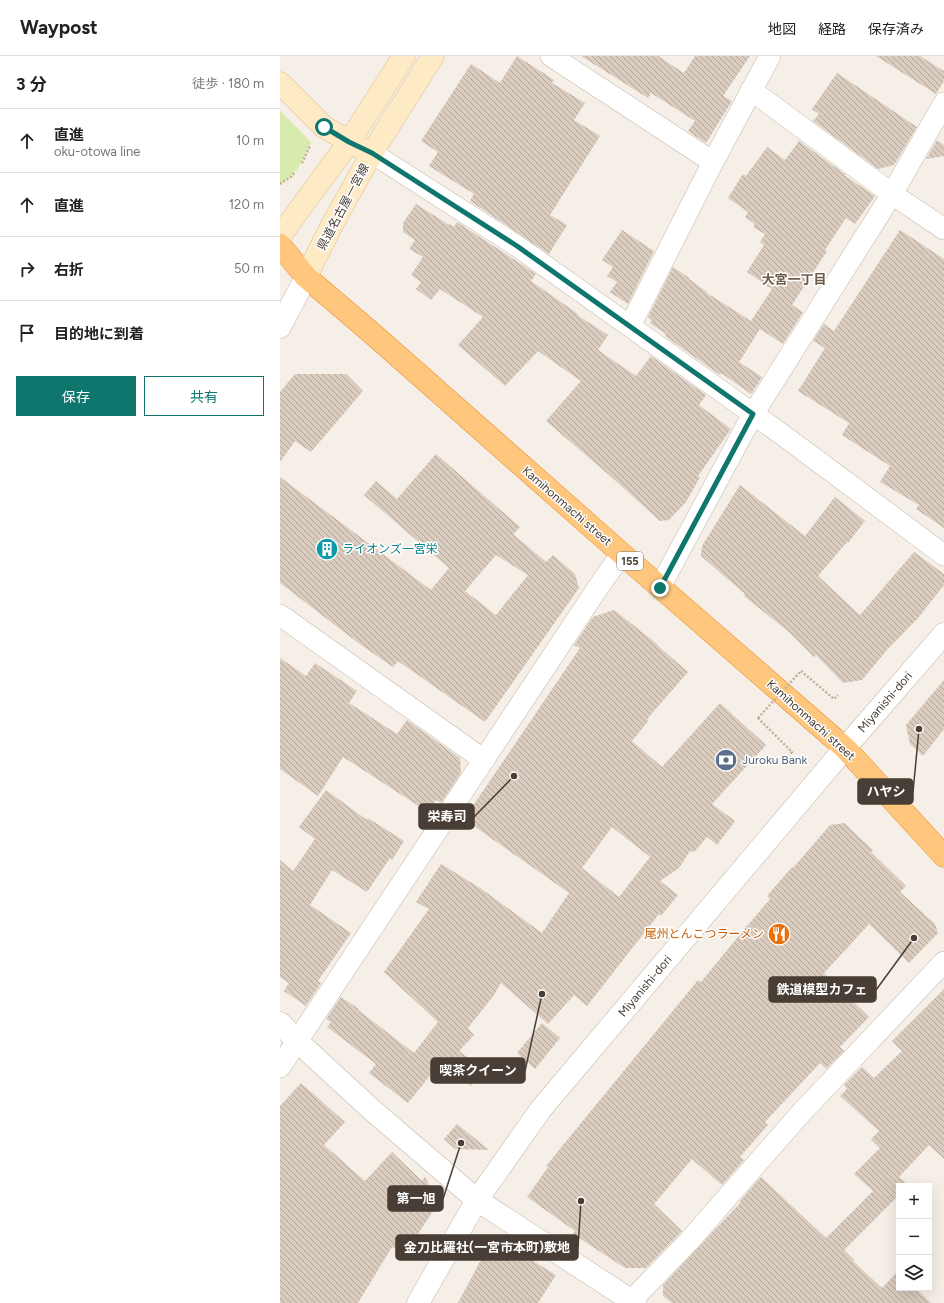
<!DOCTYPE html>
<html lang="ja">
<head>
<meta charset="utf-8">
<style>
	:root { --surface:#fff; --page:#f6f6f6; --text:#222; --muted:#767676; --line:#e0e0e0; --accent:#0f766e }
	body { margin:0; font-family:Figtree,"Noto Sans JP",sans-serif; background:var(--page); color:var(--text) }
	.controls { position:absolute; right:12px; bottom:12px; display:grid; overflow:hidden; border-radius:0px; box-shadow:0 4px 16px #0002 }
	.controls button { width:36px; height:36px; display:grid; place-items:center; padding:0; border:0; border-bottom:1px solid var(--line); background:var(--surface); color:var(--text); font:20px sans-serif }
	.stop { position:absolute; width:12px; height:12px; margin:-9px; border:3px solid #0f766e; border-radius:50%; background:#fff }
	.stop.end { background:#0f766e; border-color:#fff; box-shadow:0 1px 4px #0008 }
	.list { margin:0; padding:0; list-style:none }
	h2 { display:flex; justify-content:space-between; align-items:center; height:52px; margin:0; padding:0 16px; font-size:17px }
	h2 small { font-size:13px; font-weight:400; color:var(--muted) }
	.list li { display:grid; grid-template-columns:26px 1fr auto; gap:12px; align-items:center; box-sizing:border-box; height:64px; padding:0 16px; border-top:1px solid var(--line) }
	.list b { display:block; font-size:15px; white-space:nowrap }
	.list p { margin:0; font-size:13px; white-space:nowrap; color:var(--muted) }
	.list em { font-size:13px; font-style:normal; color:var(--muted) }
	.actions { display:flex; gap:8px; padding:12px 16px }
	.actions a { flex:1; padding:9px 0; border:1px solid var(--accent); border-radius:0px; text-align:center; font-size:14px; color:var(--accent) }
	.actions .main { background:var(--accent); color:#fff }
	.icon { flex:none; width:22px; height:22px; fill:none; stroke:currentColor; stroke-width:2; stroke-linecap:round; stroke-linejoin:round }
	.map { position:relative; flex:none; width:664px; height:1247px; overflow:hidden }
	header { display:flex; align-items:center; gap:24px; box-sizing:border-box; height:56px; padding:0 20px; background:var(--surface); border-bottom:1px solid var(--line) }
	header strong { font-size:19px }
	nav { display:flex; gap:22px; margin-inline-start:auto; font-size:14px }
	main { display:flex }
	aside { flex:1; background:var(--surface) }
	.map>svg:first-child { display:block }
	.park { fill:#d7ecac }
	.building { fill:url(#building-back-hatch); fill-rule:evenodd }
	.lines { fill:none; stroke-linecap:round; stroke-linejoin:round }
	.minor-casing { stroke:#c4b8ab; stroke-width:22 }
	.tertiary-casing { stroke:#c4b8ab; stroke-width:23 }
	.secondary-casing { stroke:#dbc095; stroke-width:23 }
	.trunk-casing { stroke:#ea8c2c; stroke-width:23 }
	.path { stroke:#c4af98; stroke-width:2.5; stroke-dasharray:2 2; stroke-linecap:butt }
	.minor { stroke:#fff; stroke-width:21 }
	.tertiary { stroke:#fff; stroke-width:22 }
	.secondary { stroke:#ffeac6; stroke-width:22 }
	.trunk { stroke:#ffc77e; stroke-width:22 }
	.path-bridge { stroke:#c4af98; stroke-width:2.5; stroke-dasharray:2 2; stroke-linecap:butt }
	.route { stroke:#0f766e; stroke-width:5 }
	.labels { text-anchor:middle; dominant-baseline:central; stroke-width:3; stroke-linejoin:round; paint-order:stroke }
	.shield { fill:#fff; stroke:#7f7872; stroke-width:1 }
	.shield-label { font-size:11px; font-weight:bold; fill:#483e35 }
	.street-label { font-size:12px; fill:#483e35; stroke:#fff }
	.culture-label { font-size:12px; fill:#0d838f; stroke:#fff; text-anchor:start }
	.service-label { font-size:12px; fill:#4e5e75; stroke:#fff; text-anchor:start }
	.food-label { font-size:12px; fill:#c56008; stroke:#fff; text-anchor:end }
	.neighbourhood-label { font-size:13px; font-weight:bold; fill:#6c5b4b; stroke:#fff }
	.leader { fill:none; stroke:#483e35; stroke-width:1.5 }
	.callout-dot { fill:#483e35; stroke:#fff; stroke-width:1.5 }
	.callout { fill:#483e35; stroke:#483e35; stroke-width:1.5 }
	.callout-label { font-size:13px; text-anchor:middle; font-weight:bold; fill:#fff }
</style>
</head>
<body>
<header>
<strong>Waypost</strong>
<nav><a>地図</a><a>経路</a><a>保存済み</a></nav>
</header>
<main>
<aside>
<h2>3 分<small>徒歩 · 180 m</small></h2>
<ul class="list">
<li><svg class="icon" aria-label="ahead" viewBox="0 0 24 24"><path d="M12 20V5M6 11l6-6 6 6"/></svg><div><b>直進</b><p>oku-otowa line</p></div><em>10 m</em></li>
<li><svg class="icon" aria-label="ahead" viewBox="0 0 24 24"><path d="M12 20V5M6 11l6-6 6 6"/></svg><div><b>直進</b></div><em>120 m</em></li>
<li><svg class="icon" aria-label="right" viewBox="0 0 24 24"><path d="M7 20v-9h11M14 6l5 5-5 5"/></svg><div><b>右折</b></div><em>50 m</em></li>
<li><svg class="icon" aria-label="arrive" viewBox="0 0 24 24"><path d="M6 21V4h12l-3 4 3 4H6"/></svg><div><b>目的地に到着</b></div></li>
</ul>
<div class="actions"><a class="main">保存</a><a>共有</a></div>
</aside>
<div class="map">
<svg width="664" height="1247" viewBox="0 0 664 1247">
	<defs>
		<pattern id="building-back-hatch" width="6" height="6" patternUnits="userSpaceOnUse"><rect width="6" height="6" fill="#daccbe"/><path d="M-1 5l2 2M0 0l6 6M5-1l2 2" fill="none" stroke="#b3a79b"/></pattern>
	</defs>
	<rect width="100%" height="100%" fill="#f5efe7"/>
	<path class="park" d="M0 55 31 86C23 105 19 116 0 128Z"/>
	<g class="building">
		<polygon points="237,0 274,24 272,27 305,47 294,64 320,80 270,159 287,169 269,198 190,145 194,138 149,110 158,96 141,85 191,8 220,27"/>
		<polygon points="301,0 378,0 404,17 415,0 470,0 443,40 452,45 426,87 408,75 415,65 371,37 368,42"/>
		<polygon points="596,0 640,0 664,15 664,25 656,38"/>
		<polygon points="557,17 637,71 614,109 598,113 533,65 539,58 532,53"/>
		<polygon points="657,84 664,89 664,100 646,103"/>
		<polygon points="519,85 566,119 564,119 595,140 575,168 566,162 545,194 547,195 512,249 523,256 503,288 480,273 459,306 482,321 471,338 441,317 440,319 385,280 386,278 370,267 372,264 368,261 393,211 409,222 409,223 427,236 427,237 471,265 492,233 467,216 484,189 480,186 485,178 473,171 475,168 465,161 468,156 448,142 463,118 466,120 487,91 505,104"/>
		<polygon points="136,148 169,169 170,168 174,171 177,166 256,218 251,225 298,258 297,259 328,279 318,294 356,320 371,300 426,339 419,349 451,373 418,420 420,421 406,446 389,464 380,465 328,418 266,365 301,325 258,295 225,330 178,289 203,261 160,233 151,244 136,233 141,226 131,219 143,201 129,193 135,184 123,176 123,167"/>
		<polygon points="342,174 374,195 348,248 330,236 337,226 327,220 333,211 322,204"/>
		<polygon points="620,174 664,203 664,472 636,453 639,449 600,426 610,410 562,379 569,367 518,335 545,292 533,285 544,268 554,275"/>
		<polygon points="15,318 66,318 83,335 31,396 15,385 0,406 0,336"/>
		<path d="M156 398 240 471 233 478 266 506 273 499 295 518 299 532 205 666 118 605 113 611 81 589 0 527V421L151 534 169 512 84 439 96 425 117 443ZM216 499 248 519 216 559 185 535Z"/>
		<polygon points="460,429 525,480 555,441 585,465 568,487 567,486 538,520 580,559 634,496 664,518 664,529 638,562 606,595 582,624 563,627 536,599 534,601 509,576 464,540 465,538 421,500 422,490"/>
		<path d="M334 554 377 588V589L408 616 367 663 369 664 352 685 382 711 440 647 486 689 432 748 455 765 437 789 427 781 414 796 410 795 399 812 380 825 398 839 381 860 379 858 307 950 294 939 268 968 221 927 214 939 188 972 194 979 179 995 204 1014 191 1030 161 1006 128 1047 89 1017 96 1008 47 971 51 966 46 963 61 941 79 953 78 954 134 997 158 966 104 916 149 853 136 846 161 808 200 832 262 877 289 837 184 763 300 592 294 589 313 561ZM332 771 370 801 339 841 302 812Z"/>
		<polygon points="0,602 26,620 35,607 77,635 69,647 117,678 127,664 180,702 181,717 161,747 156,744 148,756 63,701 38,740 0,713"/>
		<polygon points="664,624 664,673 643,700 630,688 626,669"/>
		<polygon points="46,734 87,764 88,762 124,785 112,804 110,802 87,836 52,814 30,849 71,877 38,925 41,927 26,950 4,935 9,927 0,921 0,804 13,815 35,783 19,771"/>
		<polygon points="564,767 593,794 591,796 626,830 620,836 655,868 658,877 629,907 589,868 570,889 544,917 589,961 560,991 564,995 546,1013 540,1007 485,1066 488,1069 460,1101 464,1104 442,1129 412,1103 374,1148 402,1175 366,1212 345,1212 293,1178 295,1175 247,1141 268,1111 266,1110 396,951 418,924 421,926 462,876 490,843 487,840 512,811 513,812 550,769"/>
		<polygon points="664,933 664,1103 649,1089 619,1121 628,1129 619,1130 619,1139 564,1194 574,1204 573,1205 602,1232 618,1215 619,1232 635,1232 651,1247 392,1247 383,1240 383,1229 461,1146 460,1145 481,1121 546,1182 593,1135 574,1118 600,1092 591,1083 599,1075 560,1040 567,1033 564,1029 582,1011 594,1022 622,995 612,985"/>
		<polygon points="262,967 280,982 255,1013 237,997"/>
		<polygon points="21,1027 65,1066 44,1089 85,1125 112,1096 142,1125 145,1121 153,1137 155,1152 134,1184 132,1182 123,1198 112,1191 78,1247 0,1247 0,1050"/>
		<polygon points="177,1068 209,1094 175,1093 164,1083"/>
		<polygon points="225,1188 276,1219 258,1247 178,1247 202,1202 209,1192"/>
	</g>
	<g class="lines">
		<g class="minor-casing">
			<g id="minor">
				<polyline points="271,0 433,106"/>
				<polyline points="471,34 612,138 664,173"/>
				<polyline points="92,97 237,190 500,377 664,499"/>
				<polyline points="350,270 433,106 490,0"/>
				<polyline points="380,531 473,358 612,138 664,47"/>
				<polyline points="0,559 204,704"/>
				<polyline points="0,1011 321,527 342,498"/>
				<polyline points="352,1244 409,1185 522,1056 664,906"/>
			</g>
		</g>
		<g class="tertiary-casing">
			<g id="tertiary">
				<polyline points="0,271 26,221"/>
				<polyline points="0,967 17,985 92,1054 197,1144 355,1247"/>
				<polyline points="138,1247 197,1144 261,1053 565,692 664,578"/>
			</g>
		</g>
		<g class="secondary-casing">
			<g id="secondary">
				<polyline points="0,27 44,71 81,92"/>
				<polyline points="0,180 69,86 124,0"/>
				<polyline points="26,221 53,167 92,97 153,0"/>
			</g>
		</g>
		<g class="trunk-casing">
			<polyline id="trunk" points="0,189 26,221 94,279 342,498 565,692 664,800"/>
		</g>
		<g class="path">
			<polyline points="22,107 30,90"/>
			<polyline points="0,128 11,121 14,117"/>
			<polyline points="521,615 554,643 558,639"/>
			<polyline points="478,662 512,696 509,699"/>
		</g>
		<use href="#minor" class="minor"/>
		<use href="#tertiary" class="tertiary"/>
		<use href="#secondary" class="secondary"/>
		<use href="#trunk" class="trunk"/>
		<polyline class="path-bridge" points="478,662 521,615"/>
	</g>
	<g class="lines">
		<polyline class="route" points="44,71 69,86 92,97 237,190 473,358 380,532"/>
	</g>
	<defs>
		<g id="building-disc" transform="scale(1.15)"><circle r="9.5" fill="#0f9aa8" stroke="#fff"/><path d="M-4-6H4V6H1V3H-1V6H-4ZM-2.5-4.3h1.7v1.8h-1.7ZM.8-4.3h1.7v1.8H.8ZM-2.5-1h1.7V.8h-1.7ZM.8-1h1.7V.8H.8Z" fill="#fff"/></g>
		<g id="bank-disc" transform="scale(1.15)"><circle r="9.5" fill="#5c6f8a" stroke="#fff"/><path d="M-6-4H6V4H-6ZM0-2.3a2.3 2.3 0 1 0 0 4.6a2.3 2.3 0 1 0 0-4.6Z" fill="#fff"/></g>
		<g id="restaurant-disc" transform="scale(1.15)"><circle r="9.5" fill="#e8710a" stroke="#fff"/><path d="M-5-6h1v4h1v-4h1v4h1v-4h1v5L-1.5 .5V6h-2V.5L-5-1ZM5-6V6H3V1.5H1.5Q1.5-4 5-6Z" fill="#fff"/></g>
	</defs>
	<g fill-rule="evenodd">
		<use href="#building-disc" x="47" y="493"/>
		<use href="#bank-disc" x="446" y="704"/>
		<use href="#restaurant-disc" x="499" y="878"/>
	</g>
	<g class="labels">
		<rect class="shield" x="337" y="496" width="26" height="18" rx="3"/>
		<g class="shield-label">
			<text x="350" y="505">155</text>
		</g>
		<g class="street-label">
			<text transform="translate(63 151) rotate(-62)">県道名古屋一宮線</text>
			<text transform="translate(287 450) rotate(41)">Kamihonmachi street</text>
			<text transform="translate(605 646) rotate(-49)">Miyanishi-dori</text>
			<text transform="translate(531 664) rotate(42)">Kamihonmachi street</text>
			<text transform="translate(365 930) rotate(-50)">Miyanishi-dori</text>
		</g>
		<g class="culture-label">
			<text x="62" y="493">ライオンズ一宮栄</text>
		</g>
		<g class="service-label">
			<text x="462" y="704">Juroku Bank</text>
		</g>
		<g class="food-label">
			<text x="484" y="878">尾州とんこつラーメン</text>
		</g>
		<g class="neighbourhood-label">
			<text x="514" y="223">大宮一丁目</text>
		</g>
	</g>
	<path class="leader" d="M639 673L633 736M234 720L194 761M634 882L596 934M262 938L245 1015M181 1087L163 1143M301 1145L298 1191"/>
	<g class="callout-dot">
		<circle cx="639" cy="673" r="4"/>
		<circle cx="234" cy="720" r="4"/>
		<circle cx="634" cy="882" r="4"/>
		<circle cx="262" cy="938" r="4"/>
		<circle cx="181" cy="1087" r="4"/>
		<circle cx="301" cy="1145" r="4"/>
	</g>
	<g class="callout">
		<rect x="578" y="723" width="55" height="25" rx="4"/>
		<rect x="139" y="748" width="55" height="25" rx="4"/>
		<rect x="489" y="921" width="107" height="25" rx="4"/>
		<rect x="151" y="1002" width="94" height="25" rx="4"/>
		<rect x="108" y="1130" width="55" height="25" rx="4"/>
		<rect x="116" y="1179" width="182" height="25" rx="4"/>
	</g>
	<g class="callout-label">
		<text x="606" y="740">ハヤシ</text>
		<text x="167" y="765">栄寿司</text>
		<text x="542" y="938">鉄道模型カフェ</text>
		<text x="198" y="1019">喫茶クイーン</text>
		<text x="136" y="1147">第一旭</text>
		<text x="207" y="1196">金刀比羅社(一宮市本町)敷地</text>
	</g>
</svg>
<div class="controls">
<button>+</button>
<button>−</button>
<button><svg class="icon" aria-label="layers" viewBox="0 0 24 24"><path d="M12 4l9 5-9 5-9-5zM3 14l9 5 9-5"/></svg></button>
</div>
<div class="stop" style="left:44px;top:71px"></div>
<div class="stop end" style="left:380px;top:532px"></div>
</div>
</main>
</body>
</html>
